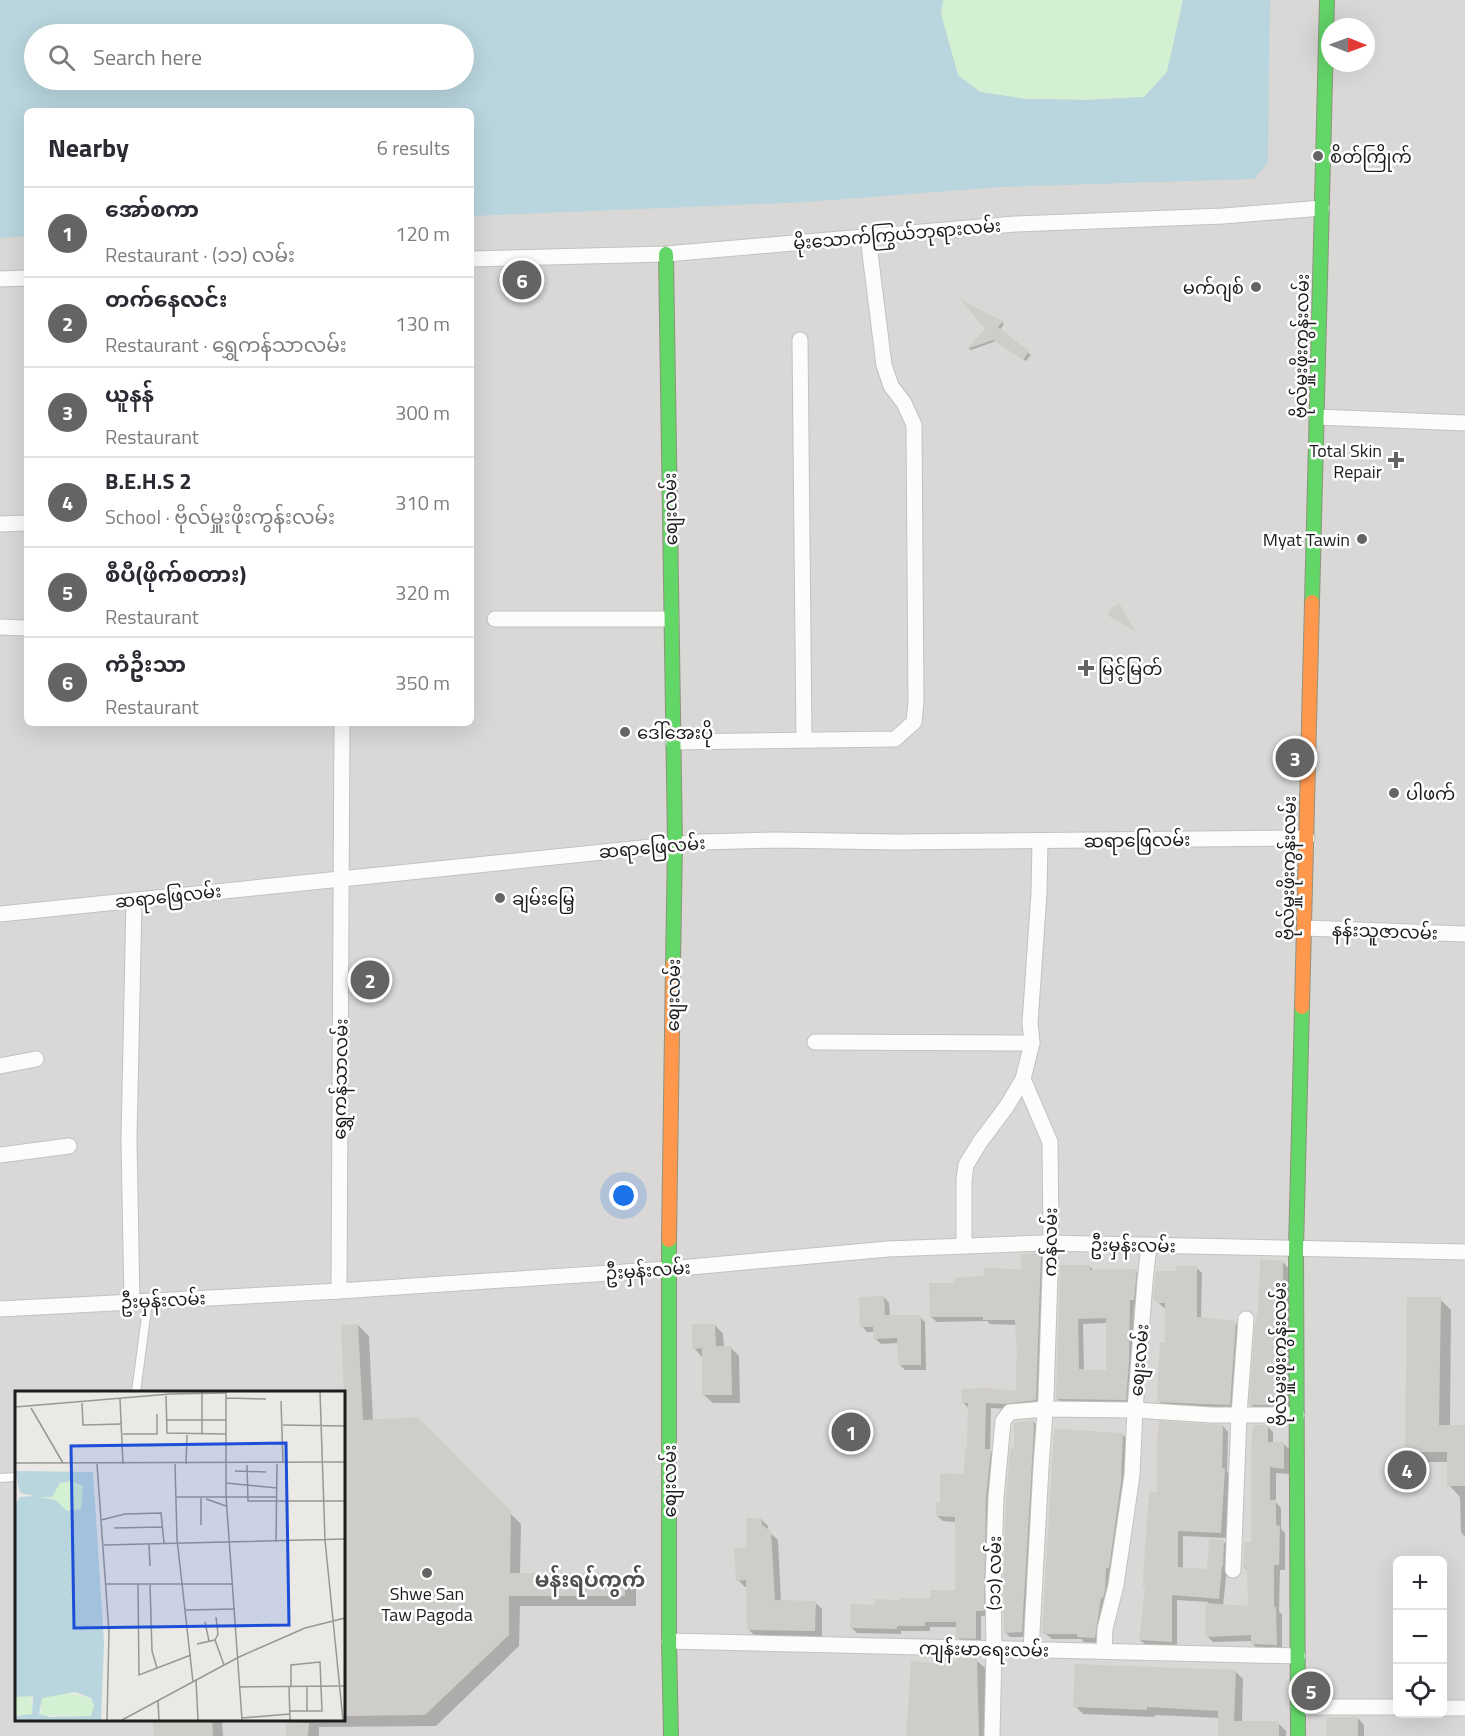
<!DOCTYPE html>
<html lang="en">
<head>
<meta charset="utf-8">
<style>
	:root { --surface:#fff; --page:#f2f2f3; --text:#2b2b33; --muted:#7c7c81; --line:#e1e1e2; --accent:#646462 }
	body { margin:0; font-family:"Titillium Web","Noto Sans Myanmar",sans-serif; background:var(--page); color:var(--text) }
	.controls { position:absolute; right:18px; bottom:18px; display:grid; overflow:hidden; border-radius:9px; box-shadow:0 6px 24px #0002 }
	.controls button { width:54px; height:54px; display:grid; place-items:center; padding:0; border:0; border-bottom:2px solid var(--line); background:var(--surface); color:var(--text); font:30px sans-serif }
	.compass { position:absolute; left:1321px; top:18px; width:54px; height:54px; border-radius:50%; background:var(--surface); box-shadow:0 6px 24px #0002; rotate:91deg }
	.you { position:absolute; left:624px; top:1196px; width:21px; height:21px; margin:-15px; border:4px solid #fff; border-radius:50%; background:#1a73e8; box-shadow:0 0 0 9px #1a73e833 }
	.badge { display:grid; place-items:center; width:39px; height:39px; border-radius:50%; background:var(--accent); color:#fff; font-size:20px; font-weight:700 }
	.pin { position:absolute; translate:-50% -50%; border:3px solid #fff; box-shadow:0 2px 6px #0006 }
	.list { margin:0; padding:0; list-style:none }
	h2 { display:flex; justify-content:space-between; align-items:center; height:78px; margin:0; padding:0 24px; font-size:26px }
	h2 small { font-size:20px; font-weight:400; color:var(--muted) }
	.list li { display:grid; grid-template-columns:39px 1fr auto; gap:18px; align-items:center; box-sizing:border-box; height:90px; padding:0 24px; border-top:2px solid var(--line) }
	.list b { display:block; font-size:22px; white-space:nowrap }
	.list p { margin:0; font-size:20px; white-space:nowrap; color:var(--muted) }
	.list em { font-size:20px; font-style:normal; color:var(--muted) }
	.icon { flex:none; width:33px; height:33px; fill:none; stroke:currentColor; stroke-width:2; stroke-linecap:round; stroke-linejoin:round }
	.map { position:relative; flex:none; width:1465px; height:1736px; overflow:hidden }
	.search { position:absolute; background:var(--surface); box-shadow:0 6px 24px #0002; left:24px; top:24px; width:450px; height:66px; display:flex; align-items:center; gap:15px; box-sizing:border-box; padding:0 21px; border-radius:33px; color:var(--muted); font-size:22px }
	.panel { position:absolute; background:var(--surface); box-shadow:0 6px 24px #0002; left:24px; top:108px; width:450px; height:618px; border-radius:9px }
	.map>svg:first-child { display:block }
	.residential { fill:#d9d8d6; fill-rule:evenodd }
	.park { fill:#d3f0d3 }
	.water { fill:#b9d5dd; fill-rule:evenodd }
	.shadow { fill:#0003; fill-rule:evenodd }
	.building { fill:#cfcdca; fill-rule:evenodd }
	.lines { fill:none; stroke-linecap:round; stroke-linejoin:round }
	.lane-casing { stroke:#c3c2c1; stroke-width:10 }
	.street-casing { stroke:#c3c2c1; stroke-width:17 }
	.fast-casing { stroke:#91937e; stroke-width:16 }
	.slow-casing { stroke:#91937e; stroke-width:16 }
	.lane { stroke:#fcfcfb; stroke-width:8 }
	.street { stroke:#fcfcfb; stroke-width:15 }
	.fast { stroke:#63d668; stroke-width:14 }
	.slow { stroke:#ff974d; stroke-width:14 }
	.poi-dot { fill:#646462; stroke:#fff; stroke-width:2 }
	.labels { text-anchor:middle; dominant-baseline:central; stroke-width:5; stroke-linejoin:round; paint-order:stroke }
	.poi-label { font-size:18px; fill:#1c1c1c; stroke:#fff; text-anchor:start }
	.street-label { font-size:18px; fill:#1c1c1c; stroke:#fff }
	.quarter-label { font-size:21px; font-weight:bold; fill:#4f4f4f; stroke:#fff }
	.inset-road { fill:none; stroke:#989795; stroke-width:1.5 }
	.view { fill:#1d4ed8; fill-opacity:0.15; stroke:#1d4ed8; stroke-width:3 }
	.inset-edge { fill:none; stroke:#1c1c1c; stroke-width:3 }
</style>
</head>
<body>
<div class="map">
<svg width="1465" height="1736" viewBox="0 0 1465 1736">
	<rect width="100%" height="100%" fill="#eae9e5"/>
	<path class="residential" d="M0 0H1465V1736H0ZM1330 27H1366V63H1330ZM34 34H464V80H34ZM27 111H471V723H27ZM16 1392H344V1720H16ZM1398 1560H1442V1714H1398Z"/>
	<polygon class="park" points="943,0 1183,0 1167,72 1144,97 1088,100 1026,99 980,92 958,75 941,14"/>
	<path class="water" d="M0 0H943L941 14 958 75 980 92 1026 99 1088 100 1144 97 1167 72 1183 0H1270L1268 163 1254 179 1001 187 807 202 471 216V111H27V236L0 238ZM34 34H464V80H34Z"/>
	<g class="shadow">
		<polygon points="1002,322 1004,324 1000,330 1031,355 1026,361 996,341 971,350 969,349 987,329"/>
		<polygon points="1040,1254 1046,1260 1041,1405 1011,1409 991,1408 990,1450 995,1456 988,1615 981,1616 981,1643 963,1643 958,1637 958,1627 930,1627 930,1631 901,1631 901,1634 857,1633 852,1628 876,1606 903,1601 932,1599 956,1592 956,1522 943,1521 937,1516 941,1505 966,1475 968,1450 969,1409 963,1402 1018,1392 1017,1325 990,1324 987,1321 937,1322 931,1317 957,1284 1022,1271"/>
		<polygon points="1283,1262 1289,1269 1289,1411 1257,1411 1251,1405"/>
		<path d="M1089 1266 1095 1272 1136 1271 1141 1276 1139 1305H1134L1131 1405 1063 1404 1057 1399ZM1107 1323V1371H1084L1083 1324Z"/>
		<polygon points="1197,1268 1202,1273 1201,1319 1235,1323 1241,1328 1235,1410 1164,1407 1159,1401 1166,1345 1166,1308 1164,1308 1155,1299 1178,1272"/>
		<polygon points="884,1297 889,1303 890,1317 920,1317 925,1322 926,1370 905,1370 899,1364 899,1343 881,1344 875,1338 875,1332 867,1332 862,1326"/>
		<polygon points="1440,1299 1451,1310 1450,1426 1465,1426 1465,1537 1461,1532 1460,1497 1449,1485 1449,1462 1418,1462 1407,1451"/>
		<polygon points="358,1325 369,1336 373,1421 417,1419 521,1524 520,1575 625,1575 636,1586 636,1606 520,1606 519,1646 436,1726 319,1727 319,1736 288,1736 288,1720 344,1720 344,1422 347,1422"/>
		<polygon points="715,1325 723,1334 724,1348 731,1348 739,1356 740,1403 713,1403 704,1395 702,1357 694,1348"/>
		<polygon points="1033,1421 1038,1427 1027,1637 1010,1637 1005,1632 1016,1450"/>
		<polygon points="1223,1426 1228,1432 1227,1472 1230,1475 1226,1538 1183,1536 1183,1569 1209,1571 1224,1542 1229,1547 1223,1606 1249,1608 1249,1571 1244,1567 1253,1544 1267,1426 1273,1432 1273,1443 1283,1443 1289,1449 1290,1474 1276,1473 1276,1502 1281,1508 1281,1529 1285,1533 1285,1570 1280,1570 1279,1612 1282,1614 1282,1650 1259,1650 1253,1644 1253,1641 1213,1642 1207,1636 1208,1602 1177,1600 1177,1647 1146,1645 1140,1640 1158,1493"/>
		<polygon points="1122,1434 1128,1440 1126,1488 1100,1643 1084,1642 1081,1639 1052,1639 1043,1632"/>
		<polygon points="761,1519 768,1526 768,1531 778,1540 781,1602 815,1602 822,1609 822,1638 756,1637 749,1630 748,1587 745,1587 738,1580"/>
		<polygon points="976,1660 985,1668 986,1727 988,1736 908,1736 949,1665"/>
		<polygon points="1235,1671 1243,1679 1242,1722 1278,1723 1286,1731 1286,1736 1220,1736 1220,1718 1155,1715 1155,1717 1083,1714 1075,1706"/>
		<polygon points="1358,1718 1364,1725 1364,1736 1327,1736"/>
		<polygon points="154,1720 222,1720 223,1736 156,1736"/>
	</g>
	<g class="building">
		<polygon points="961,300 1003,321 998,327 1029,351 1023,360 993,340 967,349 985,329"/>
		<polygon points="1119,603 1135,631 1107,615 1112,608"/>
		<polygon points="1041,1253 1036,1400 1004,1404 986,1403 985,1449 991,1449 986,1497 984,1611 976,1611 976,1639 956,1638 956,1622 925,1622 925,1626 897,1626 897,1629 850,1628 851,1604 875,1605 875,1599 901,1600 901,1598 930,1598 930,1590 955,1590 955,1517 936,1516 936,1503 940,1503 940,1473 964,1474 965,1448 967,1448 968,1403 962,1403 961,1389 986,1388 1016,1391 1016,1360 1017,1360 1015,1320 983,1320 983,1317 930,1317 929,1283 955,1283 955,1278 984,1276 984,1268 1021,1269 1021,1254"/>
		<polygon points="1260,1259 1283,1261 1284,1405 1249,1405 1255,1323 1258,1311"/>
		<path d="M1060 1265H1090V1270L1137 1269 1134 1300H1130L1129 1361 1126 1400 1056 1399ZM1106 1318V1370L1079 1369 1078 1319Z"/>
		<polygon points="1176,1266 1197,1266 1197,1317 1236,1321 1230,1405 1157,1402 1160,1342 1165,1343 1165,1303 1157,1303 1157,1300 1153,1300 1156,1271 1176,1271"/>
		<polygon points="884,1296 885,1315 921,1315 921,1365 898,1365 897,1338 874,1339 873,1327 860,1327 859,1297"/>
		<polygon points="1407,1297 1441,1297 1439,1425 1465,1425 1465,1486 1447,1486 1447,1452 1405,1452"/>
		<polygon points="358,1324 363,1420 418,1417 511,1511 510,1573 625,1574 625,1596 509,1596 509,1635 425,1715 344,1716 344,1420 345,1420 341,1325"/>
		<polygon points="692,1324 715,1324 716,1346 731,1346 732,1395 702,1395 702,1348 692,1349"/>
		<polygon points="1033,1420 1034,1428 1022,1632 1004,1633 1003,1584 1006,1498 1010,1449 1014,1448 1014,1423"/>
		<polygon points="1159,1421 1223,1425 1222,1468 1225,1468 1221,1533 1178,1531 1178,1567 1207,1569 1209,1539 1224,1540 1223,1566 1222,1566 1219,1599 1172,1595 1172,1642 1139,1640 1145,1588 1143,1588 1144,1562 1149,1492 1157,1492 1157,1441"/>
		<polygon points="1253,1425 1268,1425 1268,1442 1284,1442 1284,1469 1270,1467 1270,1500 1276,1500 1276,1525 1280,1526 1279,1565 1274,1565 1274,1607 1276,1607 1277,1645 1251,1644 1251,1635 1205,1637 1206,1603 1248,1606 1247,1568 1243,1567 1244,1542 1251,1542 1251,1448"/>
		<polygon points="1054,1429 1123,1433 1121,1482 1109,1568 1106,1568 1105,1590 1103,1598 1101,1598 1095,1638 1077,1637 1077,1634 1045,1634 1045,1632 1042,1632"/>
		<polygon points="746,1518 761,1518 762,1525 771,1531 775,1600 816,1601 815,1631 747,1630 746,1580 736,1581 734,1548 747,1547"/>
		<polygon points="957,1658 977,1658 979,1736 906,1736 911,1661 947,1664 947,1660 957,1661"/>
		<polygon points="1075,1664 1236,1670 1234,1721 1279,1721 1279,1736 1218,1736 1218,1711 1147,1707 1147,1710 1073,1707"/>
		<polygon points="1327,1717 1358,1717 1358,1736 1326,1736"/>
		<polygon points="153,1719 212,1719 213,1736 154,1736"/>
		<polygon points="286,1722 309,1723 308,1736 286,1736"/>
	</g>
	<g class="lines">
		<g class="lane-casing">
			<g id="lane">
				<polyline points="136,1392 148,1301"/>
				<polyline points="0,1478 16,1477"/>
			</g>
		</g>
		<g class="street-casing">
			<g id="street">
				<polyline points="471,259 666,254 1015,224 1223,216 1322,208"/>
				<polyline points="0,279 27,278"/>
				<polyline points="800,340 804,740"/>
				<polyline points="1317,417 1465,423"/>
				<polyline points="0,524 27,523"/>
				<polyline points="495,619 671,619"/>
				<polyline points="0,627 27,628"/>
				<polyline points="673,742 895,739 914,722 916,701 914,425 904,403 891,386 884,365 868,237"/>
				<polyline points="0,914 701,842 776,840 896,842 1307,838"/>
				<polyline points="1305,928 1465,934"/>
				<polyline points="815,1042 1032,1043"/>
				<polyline points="0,1066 36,1059"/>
				<polyline points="0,1155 69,1146"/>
				<polyline points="964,1246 964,1180 966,1165 980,1142 1007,1106 1023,1079"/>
				<polyline points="339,1291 342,723"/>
				<polyline points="132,1302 129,1140 134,900"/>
				<polyline points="0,1309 339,1291 669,1269 888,1249 1045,1243 1465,1252"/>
				<polyline points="1233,1570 1239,1415 1246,1319"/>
				<polyline points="669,1641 1298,1656"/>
				<polyline points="1031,1650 1041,1467 1046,1397 1051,1243 1050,1142 1023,1079 1032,1043 1030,1023 1039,893 1040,841"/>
				<polyline points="1104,1651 1105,1629 1116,1585 1132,1475 1135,1410 1145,1281 1149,1245"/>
				<polyline points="1298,1707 1398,1707"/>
				<polyline points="1442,1708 1465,1708"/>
				<polyline points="992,1736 994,1649 993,1584 996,1497 1003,1421 1010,1412 1045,1409 1135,1410 1212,1415 1297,1415"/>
			</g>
		</g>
		<g class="fast-casing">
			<g id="fast">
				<polyline points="666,254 675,844 673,964"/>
				<polyline points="1312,602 1327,0"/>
				<polyline points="669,1240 669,1641 671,1736"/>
				<polyline points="1298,1736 1296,1249 1302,1007"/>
			</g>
		</g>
		<g class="slow-casing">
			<g id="slow">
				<polyline points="1302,1007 1312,602"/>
				<polyline points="669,1240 673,964"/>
			</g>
		</g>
		<use href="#lane" class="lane"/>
		<use href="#street" class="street"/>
		<use href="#fast" class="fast"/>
		<use href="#slow" class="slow"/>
	</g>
	<g class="poi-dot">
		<circle cx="1318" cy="156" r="6"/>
		<circle cx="1256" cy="287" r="6"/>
		<path d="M1393 451h6v6h6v6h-6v6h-6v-6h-6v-6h6z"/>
		<circle cx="1362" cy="539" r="6"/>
		<path d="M1083 659h6v6h6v6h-6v6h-6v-6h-6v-6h6z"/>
		<circle cx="625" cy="732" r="6"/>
		<circle cx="1394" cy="793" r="6"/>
		<circle cx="500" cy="898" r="6"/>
		<circle cx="427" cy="1573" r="6"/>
	</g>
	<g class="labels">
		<g class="poi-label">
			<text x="1330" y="156">စိတ်ကြိုက်</text>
			<text x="1244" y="287" text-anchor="end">မက်ဂျစ်</text>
			<text x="1382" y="450" text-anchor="end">Total Skin<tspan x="1382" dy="21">Repair</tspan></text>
			<text x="1350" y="539" text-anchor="end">Myat Tawin</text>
			<text x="1098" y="668">မြင့်မြတ်</text>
			<text x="637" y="732">ဒေါ်အေးပို</text>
			<text x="1406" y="793">ပါဖက်</text>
			<text x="512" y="898">ချမ်းမြေ့</text>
			<text x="427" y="1593" text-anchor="middle">Shwe San<tspan x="427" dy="21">Taw Pagoda</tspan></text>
		</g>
		<g class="street-label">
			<text transform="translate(897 234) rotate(-5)">မိုးသောက်ကြွယ်ဘုရားလမ်း</text>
			<text transform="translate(1301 346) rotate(-89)">ဗိုလ်မှူးဖိုးကွန်းလမ်း</text>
			<text transform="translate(670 509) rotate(-91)">စျေးလမ်း</text>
			<text transform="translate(1137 840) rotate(-1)">ဆရာဖြေလမ်း</text>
			<text transform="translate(652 847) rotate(-5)">ဆရာဖြေလမ်း</text>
			<text transform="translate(1288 868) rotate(-89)">ဗိုလ်မှူးဖိုးကွန်းလမ်း</text>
			<text transform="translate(168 896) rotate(-6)">ဆရာဖြေလမ်း</text>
			<text transform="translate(1385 931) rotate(2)">နန်းသူဇာလမ်း</text>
			<text transform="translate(673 995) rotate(-89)">စျေးလမ်း</text>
			<text transform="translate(340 1079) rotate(-89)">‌ရွှေကန်သာလမ်း</text>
			<text transform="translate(1050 1242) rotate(-89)">ကန်လမ်း</text>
			<text transform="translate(1133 1245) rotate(1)">ဦးမှန်းလမ်း</text>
			<text transform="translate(648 1270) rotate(-4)">ဦးမှန်းလမ်း</text>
			<text transform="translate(163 1300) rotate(-3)">ဦးမှန်းလမ်း</text>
			<text transform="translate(1279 1354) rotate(-90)">ဗိုလ်မှူးဖိုးကွန်းလမ်း</text>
			<text transform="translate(1139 1360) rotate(-85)">စျေးလမ်း</text>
			<text transform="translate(669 1481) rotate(-90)">စျေးလမ်း</text>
			<text transform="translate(994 1573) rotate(-89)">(၁၁) လမ်း</text>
			<text transform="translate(984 1649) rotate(1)">ကျန်းမာရေးလမ်း</text>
		</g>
		<g class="quarter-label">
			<text x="590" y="1579">မန်းရပ်ကွက်</text>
		</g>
	</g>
	<g transform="translate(15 1391)">
		<rect width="330" height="330" fill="#eae9e5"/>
		<path d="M56 90 68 95 66 118 52 120 37 108 25 106H37L45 92ZM49 301 76 307 79 315 76 325 25 324 27 307ZM16 303 17 323 0 325V306Z" fill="#d3f0d3"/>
		<path d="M0 80 78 81 89 252 86 329H0V325L17 323 18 305 0 306V113L5 106 19 105 5 102ZM56 90 68 95 66 118 52 120 40 109 25 106H37L45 92ZM60 301 76 307 79 315 76 325 35 326 24 323 27 307Z" fill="#b9d5dd" fill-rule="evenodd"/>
		<path class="inset-road" d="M211 1V105L227 329M305 1 310 149 328 329M151 3 152 42 211 43M211 7 251 8M105 8 108 73M266 10 268 72M67 12 68 34 107 33M0 16 155 3 210 2M16 17 48 72M151 29H211M268 34 330 35M108 43H142V23M187 44V1M0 72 330 71M82 73 94 241 92 329M160 73 162 148 178 291M171 73 172 44M232 74 233 110H330M220 80 251 81M211 92 262 97M161 106H262M186 107V134M191 108 211 115M86 129 110 123 146 122 149 152M99 137 148 136M261 151 262 73M134 153 135 175M89 154 330 148M91 193H218M123 193 124 284 176 264M135 194 137 260 142 277M171 219 220 218M190 231 194 250M200 249 203 243 201 226M182 253 200 249 209 274M181 289 183 329M225 296 330 295M274 296 275 329M292 296V320M143 310 144 329M275 320H307L305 271 276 274V296M227 327 275 323M107 329 224 266 290 237 330 227"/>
		<path class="view" d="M271 52 274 234 59 237 56 55Z"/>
		<rect width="330" height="330" class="inset-edge"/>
	</g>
</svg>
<div class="controls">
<button>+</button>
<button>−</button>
<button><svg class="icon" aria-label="locate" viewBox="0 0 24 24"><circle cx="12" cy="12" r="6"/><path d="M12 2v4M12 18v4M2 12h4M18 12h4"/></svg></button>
</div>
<svg class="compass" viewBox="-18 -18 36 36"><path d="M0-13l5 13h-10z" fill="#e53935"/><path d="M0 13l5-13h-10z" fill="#7c7c81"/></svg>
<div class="you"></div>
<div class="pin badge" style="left:851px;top:1432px">1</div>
<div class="pin badge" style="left:370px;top:980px">2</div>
<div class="pin badge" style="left:1295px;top:758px">3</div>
<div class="pin badge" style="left:1407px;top:1470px">4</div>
<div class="pin badge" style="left:1311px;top:1691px">5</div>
<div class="pin badge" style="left:522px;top:280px">6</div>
<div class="search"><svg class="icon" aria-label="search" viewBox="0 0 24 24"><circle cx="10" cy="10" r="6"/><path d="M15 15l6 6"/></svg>Search here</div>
<section class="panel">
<h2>Nearby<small>6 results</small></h2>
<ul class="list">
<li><span class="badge">1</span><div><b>အော်စကာ</b><p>Restaurant · (၁၁) လမ်း</p></div><em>120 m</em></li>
<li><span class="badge">2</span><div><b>တက်နေလင်း</b><p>Restaurant · ‌ရွှေကန်သာလမ်း</p></div><em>130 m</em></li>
<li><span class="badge">3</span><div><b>ယူနန်</b><p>Restaurant</p></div><em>300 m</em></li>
<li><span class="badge">4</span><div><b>B.E.H.S 2</b><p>School · ဗိုလ်မှူးဖိုးကွန်းလမ်း</p></div><em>310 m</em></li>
<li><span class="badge">5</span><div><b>စီပီ(ဖိုက်စတား)</b><p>Restaurant</p></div><em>320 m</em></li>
<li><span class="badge">6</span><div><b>ကံဦးသာ</b><p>Restaurant</p></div><em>350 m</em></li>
</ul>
</section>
</div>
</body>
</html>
